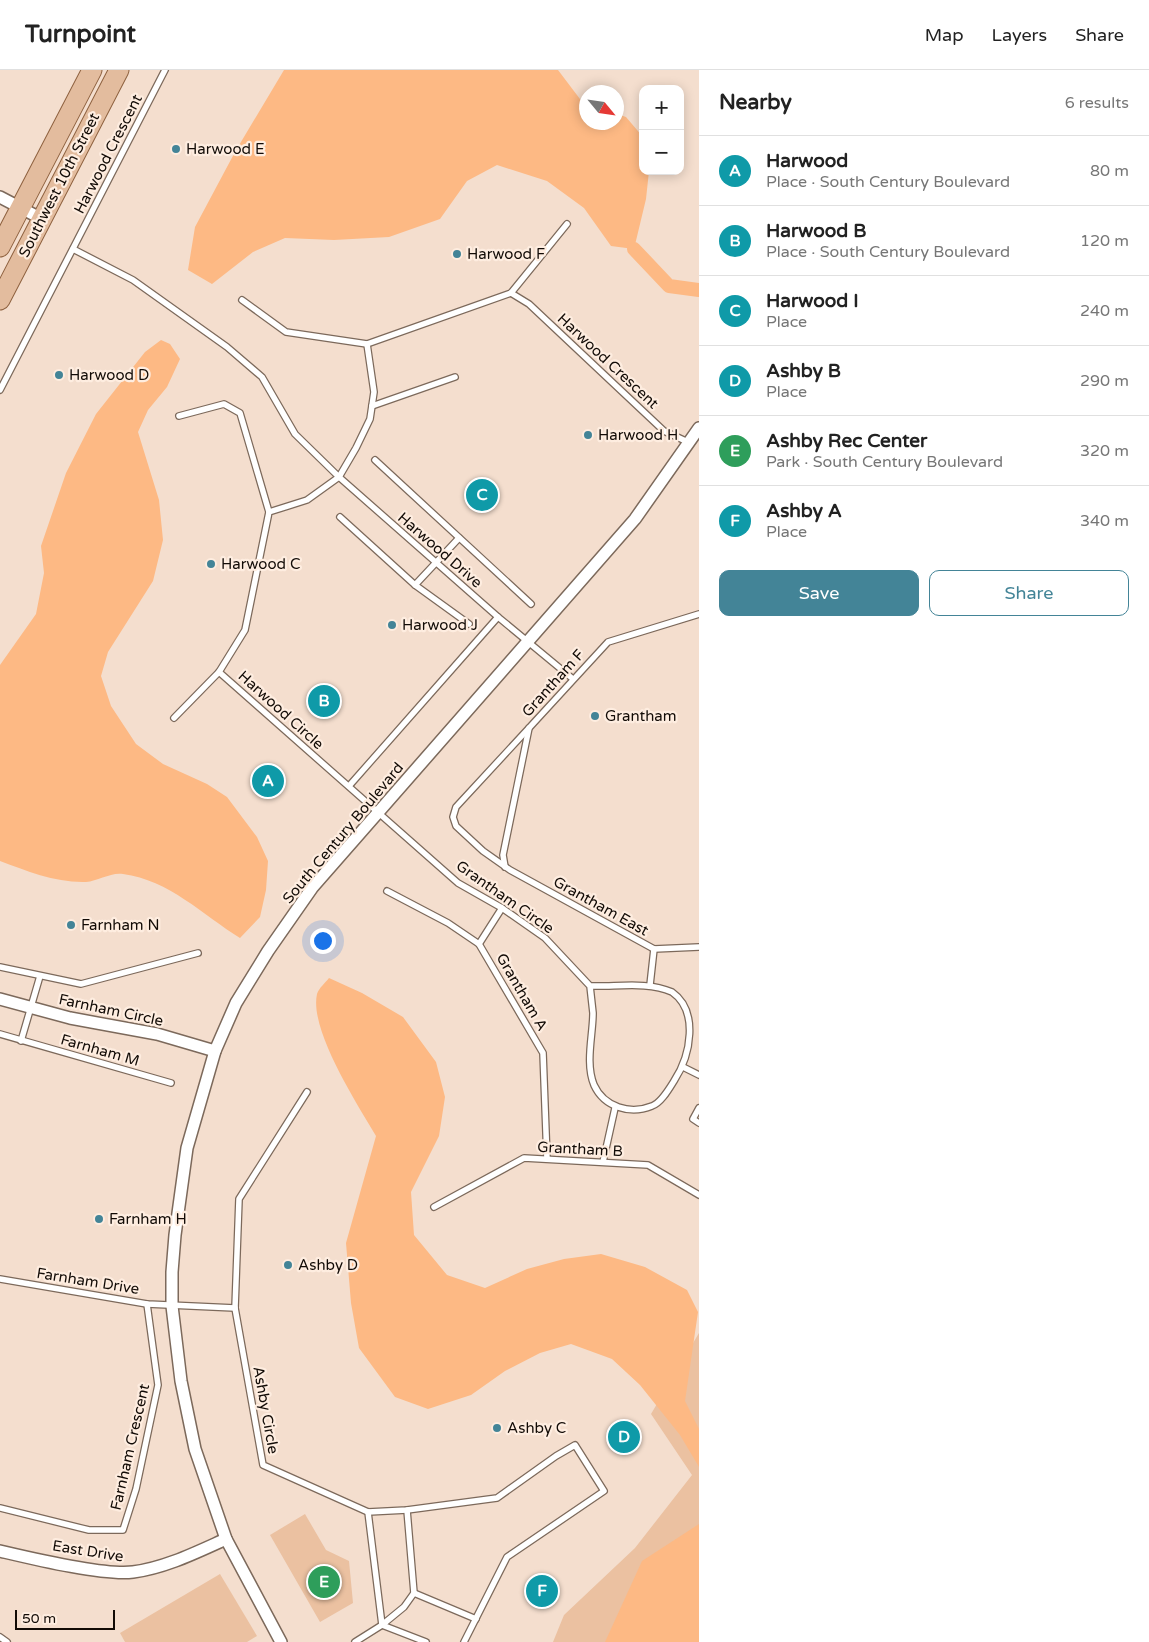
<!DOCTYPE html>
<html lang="en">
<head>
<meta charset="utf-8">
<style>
	:root { --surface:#fff; --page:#f6f6f6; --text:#222; --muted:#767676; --line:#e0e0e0; --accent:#438497 }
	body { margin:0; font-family:"Varela Round",sans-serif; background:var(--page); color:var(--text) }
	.controls { position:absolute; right:15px; top:15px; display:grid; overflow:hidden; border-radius:10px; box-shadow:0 2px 12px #0003 }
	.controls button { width:45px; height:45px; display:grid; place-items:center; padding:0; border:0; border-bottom:1px solid var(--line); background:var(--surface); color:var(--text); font:25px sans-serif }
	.compass { position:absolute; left:579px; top:15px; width:45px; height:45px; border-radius:50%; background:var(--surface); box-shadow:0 2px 12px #0003; rotate:119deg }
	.scale { position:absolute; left:15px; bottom:12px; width:100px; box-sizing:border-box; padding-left:5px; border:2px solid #120b06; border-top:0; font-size:14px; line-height:18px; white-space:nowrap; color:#120b06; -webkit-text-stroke:4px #feede0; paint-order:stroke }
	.you { position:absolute; left:322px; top:870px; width:18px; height:18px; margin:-12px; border:4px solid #fff; border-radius:50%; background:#1a73e8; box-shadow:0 0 0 8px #1a73e833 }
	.badge { display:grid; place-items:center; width:32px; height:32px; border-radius:50%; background:var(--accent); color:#fff; font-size:16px; font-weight:700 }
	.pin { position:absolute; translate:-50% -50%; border:2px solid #fff; box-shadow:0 1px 5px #0006 }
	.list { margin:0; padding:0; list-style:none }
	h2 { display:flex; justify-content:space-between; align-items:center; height:65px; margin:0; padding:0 20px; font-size:21px }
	h2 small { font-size:16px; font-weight:400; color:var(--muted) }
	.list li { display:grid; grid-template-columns:32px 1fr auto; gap:15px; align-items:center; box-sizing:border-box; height:70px; padding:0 20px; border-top:1px solid var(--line) }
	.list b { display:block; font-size:19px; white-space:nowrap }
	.list p { margin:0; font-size:16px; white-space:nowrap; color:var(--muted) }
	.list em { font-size:16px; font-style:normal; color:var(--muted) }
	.actions { display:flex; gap:10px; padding:15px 20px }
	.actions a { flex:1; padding:11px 0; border:1px solid var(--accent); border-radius:10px; text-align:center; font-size:18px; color:var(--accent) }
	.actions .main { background:var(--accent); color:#fff }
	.map { position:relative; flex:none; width:699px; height:1572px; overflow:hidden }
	header { display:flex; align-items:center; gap:30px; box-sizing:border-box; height:70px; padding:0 25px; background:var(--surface); border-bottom:1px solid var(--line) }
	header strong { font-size:24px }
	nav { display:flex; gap:28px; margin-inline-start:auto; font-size:18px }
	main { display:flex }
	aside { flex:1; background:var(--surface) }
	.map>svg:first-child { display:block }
	.green { fill:#ebc1a1 }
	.water { fill:#fdb984 }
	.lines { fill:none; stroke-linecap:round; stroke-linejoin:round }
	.canal { stroke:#fdb984; stroke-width:14 }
	.lane-casing { stroke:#7c695b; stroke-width:8 }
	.street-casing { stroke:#7c695b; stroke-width:14 }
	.primary-casing { stroke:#8e613f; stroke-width:21 }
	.lane { stroke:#fff; stroke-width:5.5 }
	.street { stroke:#fff; stroke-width:11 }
	.primary { stroke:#e3bc9e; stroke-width:19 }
	.poi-dot { fill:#438497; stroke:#feede0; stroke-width:2 }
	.labels { text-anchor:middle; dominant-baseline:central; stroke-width:4.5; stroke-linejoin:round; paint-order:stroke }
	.poi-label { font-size:15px; fill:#120b06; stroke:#feede0; text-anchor:start }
	.street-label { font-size:15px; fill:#120b06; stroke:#feede0 }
</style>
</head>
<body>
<header>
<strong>Turnpoint</strong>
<nav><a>Map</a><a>Layers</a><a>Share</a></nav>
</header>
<main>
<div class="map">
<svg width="699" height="1572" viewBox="0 0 699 1572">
	<rect width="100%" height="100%" fill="#f4dece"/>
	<g class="green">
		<polygon points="699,1263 699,1572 553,1572 564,1545 635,1478 692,1405 651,1344"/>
		<polygon points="305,1444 326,1480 349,1491 353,1533 320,1552 270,1465"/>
		<polygon points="220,1504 257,1566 247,1572 125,1572 120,1563"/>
	</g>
	<g class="water">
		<polygon points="284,0 558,0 583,33 586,34 586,52 616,52 617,44 626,47 643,67 643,101 649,101 646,129 634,179 611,176 584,138 547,111 497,95 467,111 440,149 389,167 334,170 285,168 253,182 212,214 188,200 195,157 235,82"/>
		<path d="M161 270 170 274 180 289 167 317 148 340 138 362 159 430 163 470 153 511 108 582 101 606 111 636 136 674 163 694 207 714 227 727 257 767 268 791 266 820 260 847 240 868C203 845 169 810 123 804 111 802 98 811 86 812 56 813 27 801 0 791V595L36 544 44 503 41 476 66 403 96 344 145 282Z"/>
		<path d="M329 908 362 923 403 947 436 992 445 1027 439 1066 411 1122 414 1165 447 1205 485 1218 527 1199 564 1189 601 1184 645 1197 687 1220 698 1242 685 1331 699 1359V1397L680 1365 640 1315 612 1289 571 1274 540 1283 505 1301 471 1325 428 1339 395 1327 359 1278 351 1233 346 1173 376 1066C358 1035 309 960 317 924 319 918 325 913 329 908Z"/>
		<polygon points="699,1454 699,1572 605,1572 642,1491"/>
	</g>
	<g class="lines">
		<polyline class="canal" points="634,179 669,216 699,220"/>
		<g class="lane-casing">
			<g id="lane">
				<polyline points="73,179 133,210 227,277 262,307 295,364 339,407 498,547 573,609"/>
				<polyline points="511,223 529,234 664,361 690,373"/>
				<polyline points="242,230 286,262 367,274 511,223 567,154"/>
				<polyline points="0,320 165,0"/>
				<polyline points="372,336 455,307"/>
				<polyline points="179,346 224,334 240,343 269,442"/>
				<polyline points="375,390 531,534"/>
				<polyline points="340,447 415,515 469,554"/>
				<polyline points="415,515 459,468"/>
				<path d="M219 602 458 813 502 838 545 868 590 916C617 917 647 911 672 922 699 941 691 985 674 1011 669 1019 661 1033 652 1036 630 1045 604 1037 594 1015 585 993 593 965 593 943 592 934 591 925 590 916"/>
				<polyline points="174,648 219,602 245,560 269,442 307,430 339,407 356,378 370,349 374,322 367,274"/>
				<polyline points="529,658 456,737 453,747 456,756 483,781 510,800 654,879 699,877"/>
				<polyline points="349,716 498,547"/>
				<polyline points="505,797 503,785 529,658 608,572 699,544"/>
				<polyline points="387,821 448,853 479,874 543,983 547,1089"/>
				<polyline points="479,874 502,838"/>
				<polyline points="0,897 81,914 198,883"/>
				<polyline points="650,915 654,879"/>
				<polyline points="0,964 171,1013"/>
				<polyline points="21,971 40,906"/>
				<polyline points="683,997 699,1005"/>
				<polyline points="307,1022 239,1129 235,1238 263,1395 368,1442 407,1440 497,1428 556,1386 575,1375 604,1421 507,1487 464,1572"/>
				<polyline points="699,1038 693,1049 699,1053"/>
				<polyline points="603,1092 615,1038"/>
				<polyline points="434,1137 524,1088 648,1095 699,1125"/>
				<polyline points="0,1209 147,1234 235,1238"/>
				<polyline points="0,1438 89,1460 123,1460 136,1419 158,1315 147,1234"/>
				<polyline points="368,1442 382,1555"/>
				<polyline points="414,1523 476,1549"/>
				<polyline points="382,1555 404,1537 414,1523 407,1440"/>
				<polyline points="0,1567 7,1572"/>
				<polyline points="355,1572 382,1555 426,1572"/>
			</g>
		</g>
		<g class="street-casing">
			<g id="street">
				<polyline points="0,127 42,149"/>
				<polyline points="0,929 70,948 157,964 215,981"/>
				<path d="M0 1481C30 1488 104 1506 133 1502 165 1498 197 1482 226 1469"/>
				<polyline points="281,1572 226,1469 195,1379 181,1311 172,1236 172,1202 175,1165 187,1078 215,981 236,933 268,881 312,818 635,449 699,358"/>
			</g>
		</g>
		<g class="primary-casing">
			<g id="primary">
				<polyline points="0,177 92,0"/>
				<polyline points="0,230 119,0"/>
			</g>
		</g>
		<use href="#lane" class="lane"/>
		<use href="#street" class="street"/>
		<use href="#primary" class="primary"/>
	</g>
	<g class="poi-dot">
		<circle cx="176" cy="79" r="5"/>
		<circle cx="457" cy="184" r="5"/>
		<circle cx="59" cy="305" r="5"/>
		<circle cx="588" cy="365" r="5"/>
		<circle cx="211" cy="494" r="5"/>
		<circle cx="392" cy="555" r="5"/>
		<circle cx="595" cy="646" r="5"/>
		<circle cx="71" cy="855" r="5"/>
		<circle cx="99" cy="1149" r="5"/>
		<circle cx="288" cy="1195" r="5"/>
		<circle cx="497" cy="1358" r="5"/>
	</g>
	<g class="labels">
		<g class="poi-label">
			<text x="186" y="79">Harwood E</text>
			<text x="467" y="184">Harwood F</text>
			<text x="69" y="305">Harwood D</text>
			<text x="598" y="365">Harwood H</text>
			<text x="221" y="494">Harwood C</text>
			<text x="402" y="555">Harwood J</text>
			<text x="605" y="646">Grantham</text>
			<text x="81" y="855">Farnham N</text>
			<text x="109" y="1149">Farnham H</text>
			<text x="298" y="1195">Ashby D</text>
			<text x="507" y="1358">Ashby C</text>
		</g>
		<g class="street-label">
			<text transform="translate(108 84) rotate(-63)">Harwood Crescent</text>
			<text transform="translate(59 115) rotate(-63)">Southwest 10th Street</text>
			<text transform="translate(608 291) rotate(43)">Harwood Crescent</text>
			<text transform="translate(440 480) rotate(41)">Harwood Drive</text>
			<text transform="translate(553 613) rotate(-48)">Grantham F</text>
			<text transform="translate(281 640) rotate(42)">Harwood Circle</text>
			<text transform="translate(343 763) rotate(-50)">South Century Boulevard</text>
			<text transform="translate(505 827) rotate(35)">Grantham Circle</text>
			<text transform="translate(601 836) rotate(29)">Grantham East</text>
			<text transform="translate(522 922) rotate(60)">Grantham A</text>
			<text transform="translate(111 940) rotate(12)">Farnham Circle</text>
			<text transform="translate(100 980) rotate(16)">Farnham M</text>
			<text transform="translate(580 1079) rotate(3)">Grantham B</text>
			<text transform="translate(88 1211) rotate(9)">Farnham Drive</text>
			<text transform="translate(266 1340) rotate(80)">Ashby Circle</text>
			<text transform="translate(130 1377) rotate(-77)">Farnham Crescent</text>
			<text transform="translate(88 1481) rotate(9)">East Drive</text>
		</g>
	</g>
</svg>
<div class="controls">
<button>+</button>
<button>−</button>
</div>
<svg class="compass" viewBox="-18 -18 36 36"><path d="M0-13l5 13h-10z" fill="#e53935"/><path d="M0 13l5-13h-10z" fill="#767676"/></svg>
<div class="scale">50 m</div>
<div class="you"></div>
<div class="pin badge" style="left:268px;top:711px;background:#0f9aa8">A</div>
<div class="pin badge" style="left:324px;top:631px;background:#0f9aa8">B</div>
<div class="pin badge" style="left:482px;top:425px;background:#0f9aa8">C</div>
<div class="pin badge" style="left:624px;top:1367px;background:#0f9aa8">D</div>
<div class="pin badge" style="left:324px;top:1512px;background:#2e9e5b">E</div>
<div class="pin badge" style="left:542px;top:1521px;background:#0f9aa8">F</div>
</div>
<aside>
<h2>Nearby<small>6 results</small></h2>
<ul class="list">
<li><span class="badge" style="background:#0f9aa8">A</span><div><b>Harwood</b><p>Place · South Century Boulevard</p></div><em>80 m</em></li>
<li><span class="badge" style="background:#0f9aa8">B</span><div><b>Harwood B</b><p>Place · South Century Boulevard</p></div><em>120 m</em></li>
<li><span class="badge" style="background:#0f9aa8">C</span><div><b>Harwood I</b><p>Place</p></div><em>240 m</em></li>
<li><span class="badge" style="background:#0f9aa8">D</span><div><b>Ashby B</b><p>Place</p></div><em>290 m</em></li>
<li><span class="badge" style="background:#2e9e5b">E</span><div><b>Ashby Rec Center</b><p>Park · South Century Boulevard</p></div><em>320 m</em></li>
<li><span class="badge" style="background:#0f9aa8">F</span><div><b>Ashby A</b><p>Place</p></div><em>340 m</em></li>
</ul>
<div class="actions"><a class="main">Save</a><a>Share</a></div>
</aside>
</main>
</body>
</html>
